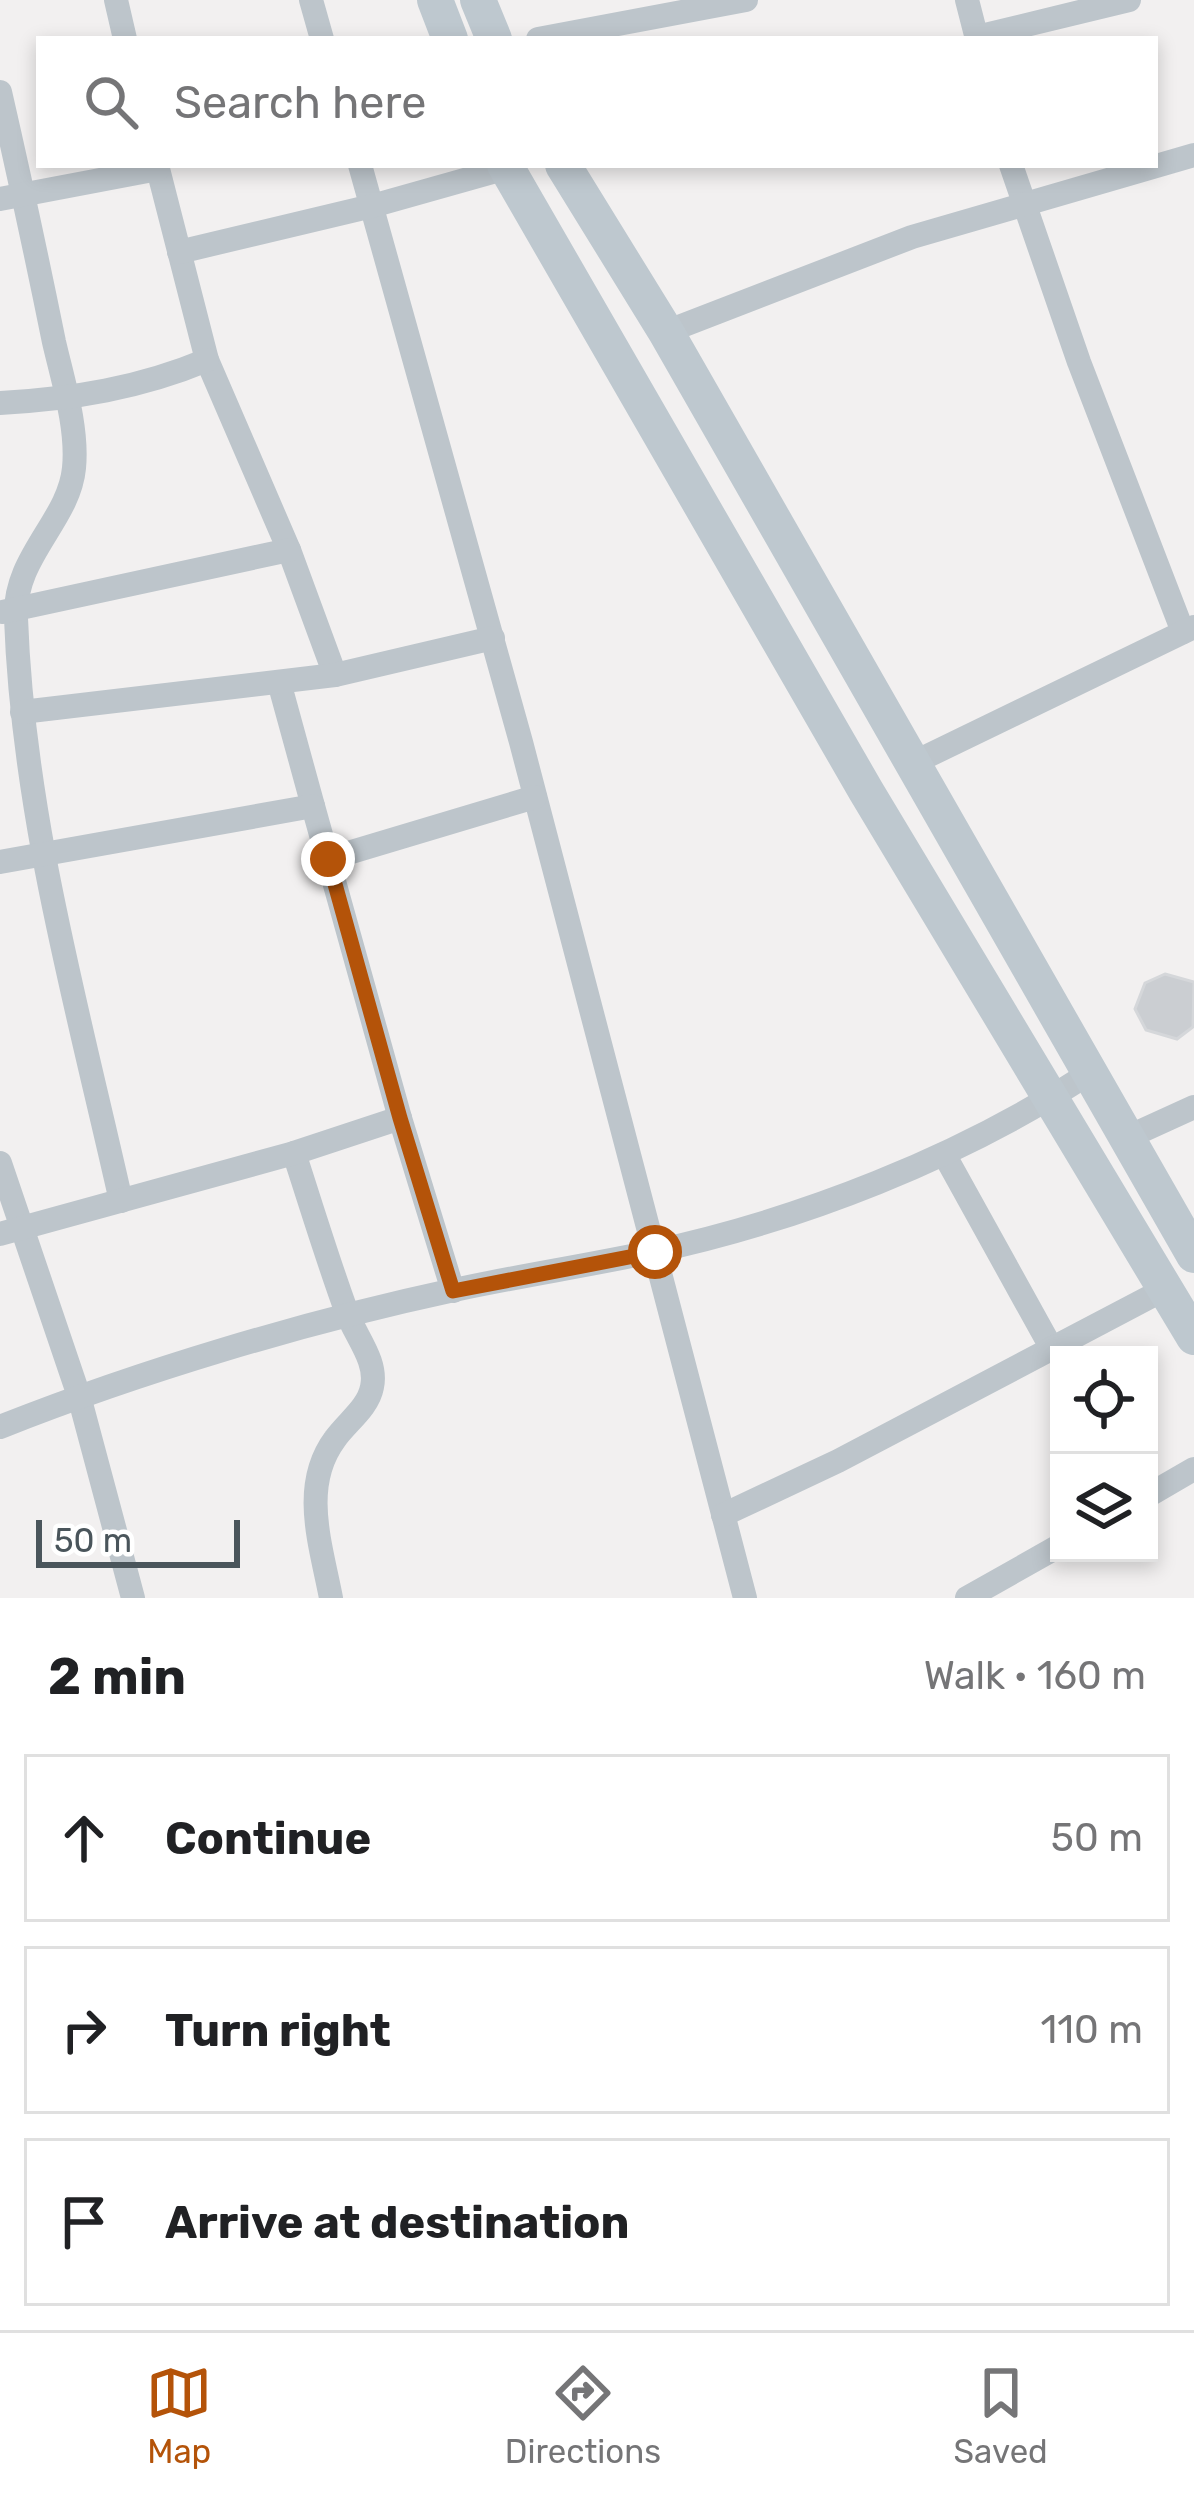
<!DOCTYPE html>
<html lang="en">
<head>
<meta charset="utf-8">
<style>
	:root { --surface:#fff; --page:#f2f2f2; --text:#202124; --muted:#757577; --line:#e0e0e0; --accent:#b45309 }
	body { margin:0; font-family:Rubik,sans-serif; background:var(--page); color:var(--text) }
	.controls { position:absolute; right:36px; bottom:36px; display:grid; overflow:hidden; border-radius:0px; box-shadow:0 6px 18px #0003 }
	.controls button { width:108px; height:108px; display:grid; place-items:center; padding:0; border:0; border-bottom:3px solid var(--line); background:var(--surface); color:var(--text); font:60px sans-serif }
	.scale { position:absolute; left:36px; bottom:30px; width:204px; box-sizing:border-box; padding-left:12px; border:6px solid #4a555b; border-top:0; font-size:33px; line-height:42px; white-space:nowrap; color:#4a555b; -webkit-text-stroke:9px #fff; paint-order:stroke }
	.stop { position:absolute; width:36px; height:36px; margin:-27px; border:9px solid #b45309; border-radius:50%; background:#fff }
	.stop.end { background:#b45309; border-color:#fff; box-shadow:0 3px 12px #0008 }
	.list { margin:0; padding:0; list-style:none }
	h2 { display:flex; justify-content:space-between; align-items:center; height:156px; margin:0; padding:0 48px; font-size:51px }
	h2 small { font-size:39px; font-weight:400; color:var(--muted) }
	.list li { display:grid; grid-template-columns:78px 1fr auto; gap:36px; align-items:center; box-sizing:border-box; height:168px; margin:0 24px 24px; padding:0 24px; border:3px solid var(--line); border-radius:0px }
	.list b { display:block; font-size:45px; white-space:nowrap }
	.list em { font-size:39px; font-style:normal; color:var(--muted) }
	.icon { flex:none; width:66px; height:66px; fill:none; stroke:currentColor; stroke-width:2; stroke-linecap:round; stroke-linejoin:round }
	.map { position:relative; flex:none; width:1194px; height:1598px; overflow:hidden }
	.search { position:absolute; background:var(--surface); box-shadow:0 6px 18px #0003; left:36px; right:36px; top:36px; height:132px; display:flex; align-items:center; gap:30px; box-sizing:border-box; padding:0 42px; border-radius:0px; color:var(--muted); font-size:45px }
	.sheet { height:732px; background:var(--surface) }
	nav { display:flex; justify-content:space-around; align-items:center; box-sizing:border-box; height:168px; border-top:3px solid var(--line); background:var(--surface); font-size:33px; color:var(--muted) }
	nav a { display:grid; justify-items:center; gap:6px }
	nav .on { color:var(--accent) }
	.map>svg:first-child { display:block }
	.building { fill:#cbced2; stroke:#d5d7da; stroke-width:3 }
	.lines { fill:none; stroke-linecap:round; stroke-linejoin:round }
	.minor { stroke:#bdc5cb; stroke-width:24 }
	.secondary { stroke:#bec8cf; stroke-width:36 }
	.route { stroke:#b45309; stroke-width:15 }
</style>
</head>
<body>
<div class="map">
<svg width="1194" height="1598" viewBox="0 0 1194 1598">
	<rect width="100%" height="100%" fill="#f2f0f0"/>
	<polygon class="building" points="1165,974 1194,982 1193,1027 1177,1039 1146,1030 1135,1009 1145,983"/>
	<g class="lines">
		<g class="minor">
			<polyline points="116,0 125,39"/>
			<polyline points="311,0 322,39"/>
			<polyline points="967,0 977,39"/>
			<polyline points="977,37 1129,0"/>
			<polyline points="538,39 746,0"/>
			<path d="M0 92C19 175 37 258 54 342 63 381 78 428 74 468 69 521 13 557 16 618 23 816 78 1009 121 1201"/>
			<polyline points="157,165 207,360 289,550 335,675"/>
			<polyline points="360,165 521,742 745,1598"/>
			<polyline points="1011,165 1079,362 1183,632"/>
			<polyline points="0,199 158,169"/>
			<polyline points="179,252 372,206 507,168"/>
			<polyline points="666,332 912,237 1194,155"/>
			<path d="M0 403C73 399 140 388 207 360"/>
			<polyline points="2,612 289,550"/>
			<polyline points="279,682 313,806"/>
			<polyline points="22,712 335,675 493,638"/>
			<polyline points="913,763 1194,627"/>
			<polyline points="328,859 535,797"/>
			<polyline points="0,862 313,806 400,1118"/>
			<polyline points="1126,1138 1194,1107"/>
			<path d="M294 1153C311 1205 327 1258 346 1310 354 1335 378 1360 372 1387 368 1408 347 1422 335 1439 300 1486 321 1545 331 1598"/>
			<polyline points="944,1154 1052,1349"/>
			<polyline points="0,1163 79,1396 133,1598"/>
			<polyline points="0,1234 294,1153 400,1118 453,1291"/>
			<path d="M0 1427C141 1371 305 1322 454 1290 519 1276 585 1266 651 1252 801 1220 959 1158 1088 1074"/>
			<polyline points="1149,1495 1194,1469"/>
			<polyline points="723,1515 838,1461 1165,1289"/>
			<polyline points="967,1598 1059,1546"/>
		</g>
		<g class="secondary">
			<polyline points="435,0 450,39"/>
			<polyline points="478,0 494,39"/>
			<polyline points="505,165 866,791 1194,1337"/>
			<polyline points="563,165 666,332 1194,1255"/>
		</g>
	</g>
	<g class="lines">
		<polyline class="route" points="328,859 400,1118 453,1291 655,1252"/>
	</g>
</svg>
<div class="controls">
<button><svg class="icon" aria-label="locate" viewBox="0 0 24 24"><circle cx="12" cy="12" r="6"/><path d="M12 2v4M12 18v4M2 12h4M18 12h4"/></svg></button>
<button><svg class="icon" aria-label="layers" viewBox="0 0 24 24"><path d="M12 4l9 5-9 5-9-5zM3 14l9 5 9-5"/></svg></button>
</div>
<div class="scale">50 m</div>
<div class="stop" style="left:655px;top:1252px"></div>
<div class="stop end" style="left:328px;top:859px"></div>
<div class="search"><svg class="icon" aria-label="search" viewBox="0 0 24 24"><circle cx="10" cy="10" r="6"/><path d="M15 15l6 6"/></svg>Search here</div>
</div>
<section class="sheet">
<h2>2 min<small>Walk · 160 m</small></h2>
<ul class="list">
<li><svg class="icon" aria-label="ahead" viewBox="0 0 24 24"><path d="M12 20V5M6 11l6-6 6 6"/></svg><div><b>Continue</b></div><em>50 m</em></li>
<li><svg class="icon" aria-label="right" viewBox="0 0 24 24"><path d="M7 20v-9h11M14 6l5 5-5 5"/></svg><div><b>Turn right</b></div><em>110 m</em></li>
<li><svg class="icon" aria-label="arrive" viewBox="0 0 24 24"><path d="M6 21V4h12l-3 4 3 4H6"/></svg><div><b>Arrive at destination</b></div></li>
</ul>
</section>
<nav>
<a class="on"><svg class="icon" aria-label="map" viewBox="0 0 24 24"><path d="M3 6l6-2 6 2 6-2v14l-6 2-6-2-6 2zM9 4v14M15 6v14"/></svg>Map</a>
<a><svg class="icon" aria-label="directions" viewBox="0 0 24 24"><path d="M12 3l9 9-9 9-9-9zM9 14v-3h6M13 9l2 2-2 2"/></svg>Directions</a>
<a><svg class="icon" aria-label="saved" viewBox="0 0 24 24"><path d="M7 4h10v16l-5-4-5 4z"/></svg>Saved</a>
</nav>
</body>
</html>
